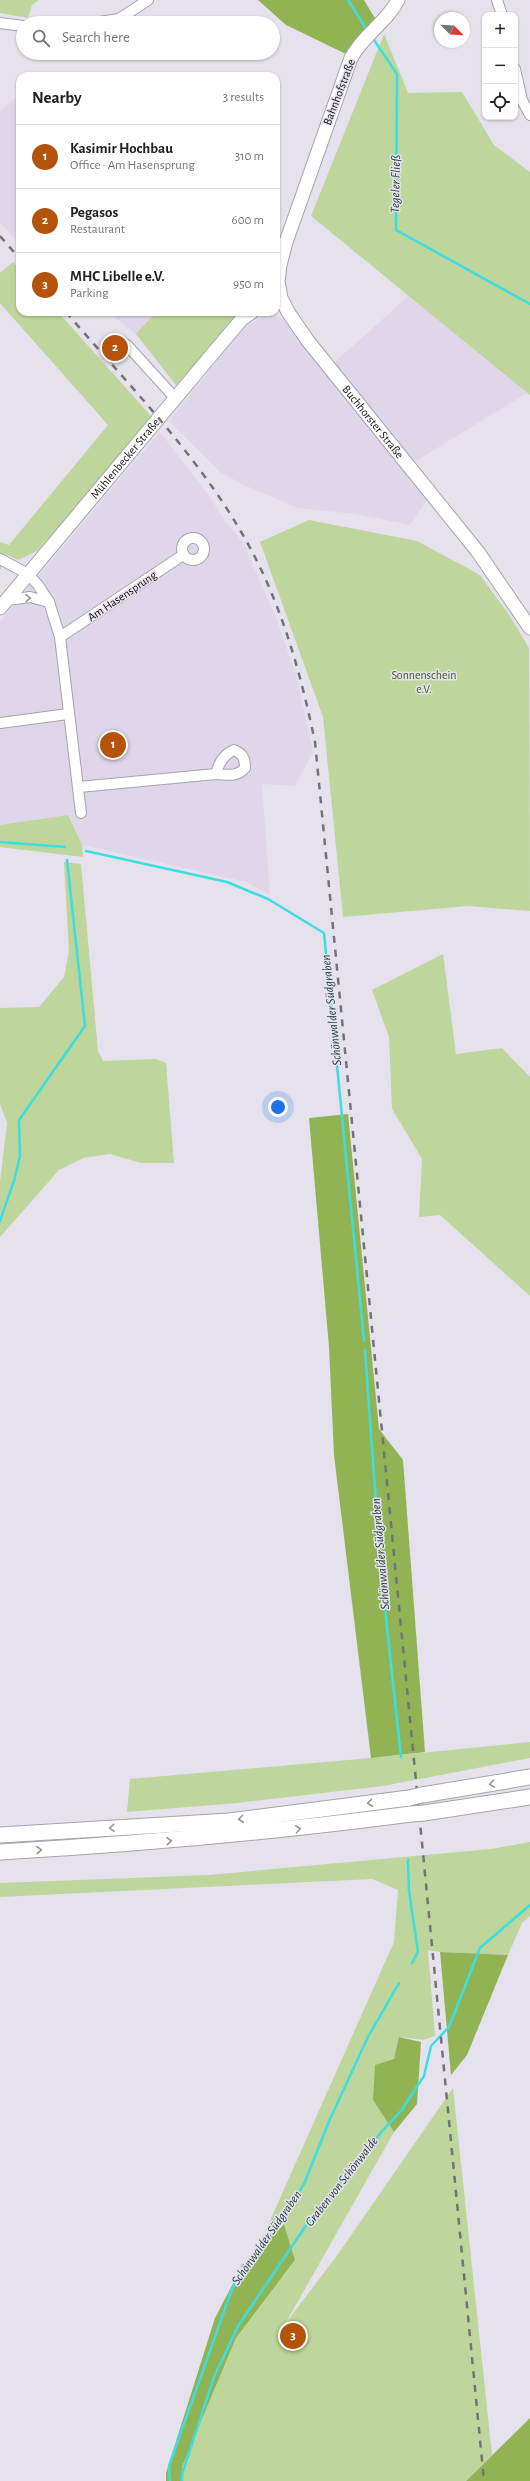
<!DOCTYPE html>
<html lang="en">
<head>
<meta charset="utf-8">
<style>
	:root { --surface:#fff; --page:#f6f6f6; --text:#202124; --muted:#757577; --line:#e0e0e0; --accent:#b45309 }
	body { margin:0; font-family:"Alegreya Sans",sans-serif; background:var(--page); color:var(--text) }
	.controls { position:absolute; right:12px; top:12px; display:grid; overflow:hidden; border-radius:8px; box-shadow:0 1px 3px #0004 }
	.controls button { width:36px; height:36px; display:grid; place-items:center; padding:0; border:0; border-bottom:1px solid var(--line); background:var(--surface); color:var(--text); font:20px sans-serif }
	.compass { position:absolute; left:434px; top:12px; width:36px; height:36px; border-radius:50%; background:var(--surface); box-shadow:0 1px 3px #0004; rotate:114deg }
	.you { position:absolute; left:278px; top:1107px; width:14px; height:14px; margin:-10px; border:3px solid #fff; border-radius:50%; background:#1a73e8; box-shadow:0 0 0 6px #1a73e833 }
	.badge { display:grid; place-items:center; width:26px; height:26px; border-radius:50%; background:var(--accent); color:#fff; font-size:13px; font-weight:700 }
	.pin { position:absolute; translate:-50% -50%; border:2px solid #fff; box-shadow:0 1px 4px #0006 }
	.list { margin:0; padding:0; list-style:none }
	h2 { display:flex; justify-content:space-between; align-items:center; height:52px; margin:0; padding:0 16px; font-size:17px }
	h2 small { font-size:13px; font-weight:400; color:var(--muted) }
	.list li { display:grid; grid-template-columns:26px 1fr auto; gap:12px; align-items:center; box-sizing:border-box; height:64px; padding:0 16px; border-top:1px solid var(--line) }
	.list b { display:block; font-size:15px; white-space:nowrap }
	.list p { margin:0; font-size:13px; white-space:nowrap; color:var(--muted) }
	.list em { font-size:13px; font-style:normal; color:var(--muted) }
	.icon { flex:none; width:22px; height:22px; fill:none; stroke:currentColor; stroke-width:2; stroke-linecap:round; stroke-linejoin:round }
	.map { position:relative; flex:none; width:530px; height:2481px; overflow:hidden }
	.search { position:absolute; background:var(--surface); box-shadow:0 1px 3px #0004; left:16px; top:16px; width:264px; height:44px; display:flex; align-items:center; gap:10px; box-sizing:border-box; padding:0 14px; border-radius:22px; color:var(--muted); font-size:15px }
	.panel { position:absolute; background:var(--surface); box-shadow:0 1px 3px #0004; left:16px; top:72px; width:264px; height:244px; border-radius:12px }
	.map>svg:first-child { display:block }
	.commercial { fill:#e0d6ea }
	.green { fill:#bed59c }
	.forest { fill:#92b354 }
	.lines { fill:none; stroke-linecap:round; stroke-linejoin:round }
	.stream { stroke:#3bdfe2; stroke-width:2.5 }
	.minor-casing { stroke:#a5a3ac; stroke-width:12 }
	.major-casing { stroke:#a5a3ac; stroke-width:15 }
	.highway-casing { stroke:#a5a3ac; stroke-width:17 }
	.minor { stroke:#fff; stroke-width:10 }
	.major { stroke:#fff; stroke-width:13 }
	.highway { stroke:#fff; stroke-width:15 }
	.rail { stroke:#747278; stroke-width:2.5; stroke-dasharray:7 7; stroke-linecap:butt }
	.highway-bridge-casing { stroke:#a5a3ac; stroke-width:17; stroke-linecap:butt }
	.highway-bridge { stroke:#fff; stroke-width:15 }
	.oneway { stroke:#969697 }
	.labels { text-anchor:middle; dominant-baseline:central; stroke-width:3; stroke-linejoin:round; paint-order:stroke }
	.street-label { font-size:12px; fill:#161518; stroke:#e5e2ed }
	.park-label { font-size:12px; fill:#465c19; stroke:#e5e2ed }
	.water-label { font-size:13px; font-style:italic; fill:#264041; stroke:#e5e2ed }
</style>
</head>
<body>
<div class="map">
<svg width="530" height="2481" viewBox="0 0 530 2481">
	<rect width="100%" height="100%" fill="#e5e2ed"/>
	<g class="commercial">
		<polygon points="14,98 20,101 20,245 0,222 0,112"/>
		<polygon points="423,283 527,393 406,467 429,497 410,525 355,514 298,508 244,485 220,472 169,421 244,328 268,313 284,320 328,370 336,361"/>
		<polygon points="108,312 156,312 136,334"/>
		<polygon points="160,432 207,493 227,524 243,542 277,620 297,678 313,752 295,786 262,784 270,895 246,882 82,845 68,815 0,825 0,621"/>
	</g>
	<g class="green">
		<polygon points="0,0 39,0 32,5 28,18 0,13"/>
		<polygon points="384,34 408,93 462,92 494,145 530,172 530,395 311,216"/>
		<polygon points="13,262 20,270 20,312 58,312 151,416 97,484 37,551 18,560 6,554 0,571 0,542 9,545 108,425 0,303 0,273"/>
		<polygon points="156,312 243,312 176,385 136,334"/>
		<polygon points="309,520 417,541 480,575 510,616 529,648 530,911 468,906 343,917 323,717 260,542"/>
		<polygon points="68,815 82,845 83,857 0,847 0,825"/>
		<polygon points="64,862 81,864 98,1051 103,1061 156,1059 166,1063 174,1163 141,1163 110,1154 83,1158 59,1170 0,1237 0,1182 7,1123 0,1104 0,1008 39,1007 64,977 69,951"/>
		<polygon points="443,954 456,1054 502,1048 530,1077 530,1296 440,1215 419,1217 422,1159 392,1109 389,1037 372,990"/>
		<polygon points="530,1742 530,1758 383,1786 237,1803 127,1812 130,1779 371,1758"/>
		<polygon points="530,1842 530,1916 522,1923 508,1955 440,1952 428,1950 435,2036 423,2040 400,2037 394,2059 373,2100 394,2132 285,2324 336,2257 453,2088 492,2455 466,2481 182,2481 182,2467 236,2338 295,2260 284,2224 265,2232 394,1942 398,1890 372,1879 0,1897 0,1883 209,1875 491,1849"/>
	</g>
	<g class="forest">
		<polygon points="258,0 364,0 376,20 346,54 286,25"/>
		<polygon points="348,1114 379,1429 403,1460 425,1752 371,1758 334,1455 329,1347 309,1118"/>
		<polygon points="440,1952 508,1955 467,2055 451,2075"/>
		<polygon points="399,2037 421,2042 417,2104 394,2132 373,2100 375,2065 394,2059"/>
		<polygon points="284,2224 295,2260 236,2338 182,2467 182,2481 166,2481 166,2473 215,2318 239,2272"/>
		<polygon points="530,2418 530,2481 466,2481"/>
	</g>
	<g class="lines">
		<g class="stream">
			<polyline points="348,0 367,30"/>
			<polyline points="372,37 397,74 396,230 530,304"/>
			<polyline points="0,842 65,847"/>
			<polyline points="86,851 227,882 268,899 324,933 364,1340"/>
			<polyline points="0,1221 14,1181 20,1156 19,1120 85,1026 67,860"/>
			<polyline points="365,1350 381,1572 401,1757"/>
			<polyline points="408,1860 409,1891 418,1952 412,1963"/>
			<polyline points="170,2481 169,2466 232,2289 239,2274 270,2237 304,2184 330,2119 368,2037 399,1983"/>
			<polyline points="182,2481 182,2474 214,2377 238,2326 305,2227 383,2130 401,2111 424,2076 431,2046 449,2027 480,1948 530,1905"/>
		</g>
		<g class="minor-casing">
			<g id="minor">
				<polyline points="497,0 502,15"/>
				<polyline points="0,23 23,26"/>
				<polyline points="93,23 119,19 148,0"/>
				<polyline points="515,69 522,100 530,115"/>
				<polyline points="127,345 175,398"/>
				<circle cx="193" cy="549" r="11"/>
				<polyline points="0,559 28,574 38,585 49,602 60,637 81,813"/>
				<polyline points="7,600 30,597 49,602"/>
				<polyline points="60,637 183,555"/>
				<polyline points="0,723 68,714"/>
				<path d="M79 787 216 774C228 775 237 777 245 768 245 758 243 754 234 750 223 755 219 763 216 774"/>
			</g>
		</g>
		<g class="major-casing">
			<g id="major">
				<path id="s1" d="M398 0C387 22 363 35 351 58L286 242 280 265 278 281 281 298 288 312 308 341 478 552 530 628"/>
				<path id="s2" d="M0 608 214 352 242 319 252 312"/>
			</g>
		</g>
		<g class="highway-casing">
			<g id="highway">
				<polyline points="422,1795 530,1777"/>
				<polyline points="424,1813 530,1797"/>
				<polyline points="0,1835 229,1821 409,1798"/>
				<path d="M0 1852C138 1844 274 1832 411 1814"/>
			</g>
		</g>
		<use href="#minor" class="minor"/>
		<use href="#major" class="major"/>
		<use href="#highway" class="highway"/>
		<g class="rail">
			<polyline points="0,236 20,259"/>
			<path d="M66 312C138 396 219 476 265 578 289 631 303 685 315 742L484 2481"/>
		</g>
		<g class="highway-bridge-casing">
			<g id="highway-bridge">
				<polyline points="409,1798 422,1795"/>
				<polyline points="411,1814 424,1813"/>
			</g>
		</g>
		<use href="#highway-bridge" class="highway-bridge"/>
	</g>
	<defs><path id="oneway-chevron" d="M-2-3.5L2.5 0L-2 3.5" fill="none" stroke-width="1.6" stroke-linecap="round" stroke-linejoin="round"/></defs>
	<g class="oneway">
		<use href="#oneway-chevron" transform="translate(28 598) rotate(-3)"/>
		<use href="#oneway-chevron" transform="translate(492 1784) rotate(170)"/>
		<use href="#oneway-chevron" transform="translate(370 1803) rotate(173)"/>
		<use href="#oneway-chevron" transform="translate(241 1819) rotate(173)"/>
		<use href="#oneway-chevron" transform="translate(112 1828) rotate(176)"/>
		<use href="#oneway-chevron" transform="translate(298 1829) rotate(-7)"/>
		<use href="#oneway-chevron" transform="translate(169 1841) rotate(-5)"/>
		<use href="#oneway-chevron" transform="translate(39 1850) rotate(-3)"/>
	</g>
	<g class="labels">
		<g class="street-label">
			<text transform="translate(339 92) rotate(-69)">Bahnhofstraße</text>
			<text stroke="none"><textPath href="#s1" startOffset="482">Buchhorster Straße</textPath></text>
			<text stroke="none"><textPath href="#s2" startOffset="195">Mühlenbecker Straße</textPath></text>
			<text transform="translate(122 596) rotate(-34)">Am Hasensprung</text>
		</g>
		<g class="park-label">
			<text x="424" y="675">Sonnenschein<tspan x="424" dy="14">e.V.</tspan></text>
		</g>
		<g class="water-label">
			<text transform="translate(396 184) rotate(-89)">Tegeler Fließ</text>
			<text transform="translate(332 1010) rotate(-96)">Schönwalder Südgraben</text>
			<text transform="translate(381 1554) rotate(-95)">Schönwalder Südgraben</text>
			<text transform="translate(342 2182) rotate(-52)">Graben von Schönwalde</text>
			<text transform="translate(267 2238) rotate(-55)">Schönwalder Südgraben</text>
		</g>
	</g>
</svg>
<div class="controls">
<button>+</button>
<button>−</button>
<button><svg class="icon" aria-label="locate" viewBox="0 0 24 24"><circle cx="12" cy="12" r="6"/><path d="M12 2v4M12 18v4M2 12h4M18 12h4"/></svg></button>
</div>
<svg class="compass" viewBox="-18 -18 36 36"><path d="M0-13l5 13h-10z" fill="#e53935"/><path d="M0 13l5-13h-10z" fill="#757577"/></svg>
<div class="you"></div>
<div class="pin badge" style="left:113px;top:745px">1</div>
<div class="pin badge" style="left:115px;top:348px">2</div>
<div class="pin badge" style="left:293px;top:2336px">3</div>
<div class="search"><svg class="icon" aria-label="search" viewBox="0 0 24 24"><circle cx="10" cy="10" r="6"/><path d="M15 15l6 6"/></svg>Search here</div>
<section class="panel">
<h2>Nearby<small>3 results</small></h2>
<ul class="list">
<li><span class="badge">1</span><div><b>Kasimir Hochbau</b><p>Office · Am Hasensprung</p></div><em>310 m</em></li>
<li><span class="badge">2</span><div><b>Pegasos</b><p>Restaurant</p></div><em>600 m</em></li>
<li><span class="badge">3</span><div><b>MHC Libelle e.V.</b><p>Parking</p></div><em>950 m</em></li>
</ul>
</section>
</div>
</body>
</html>
